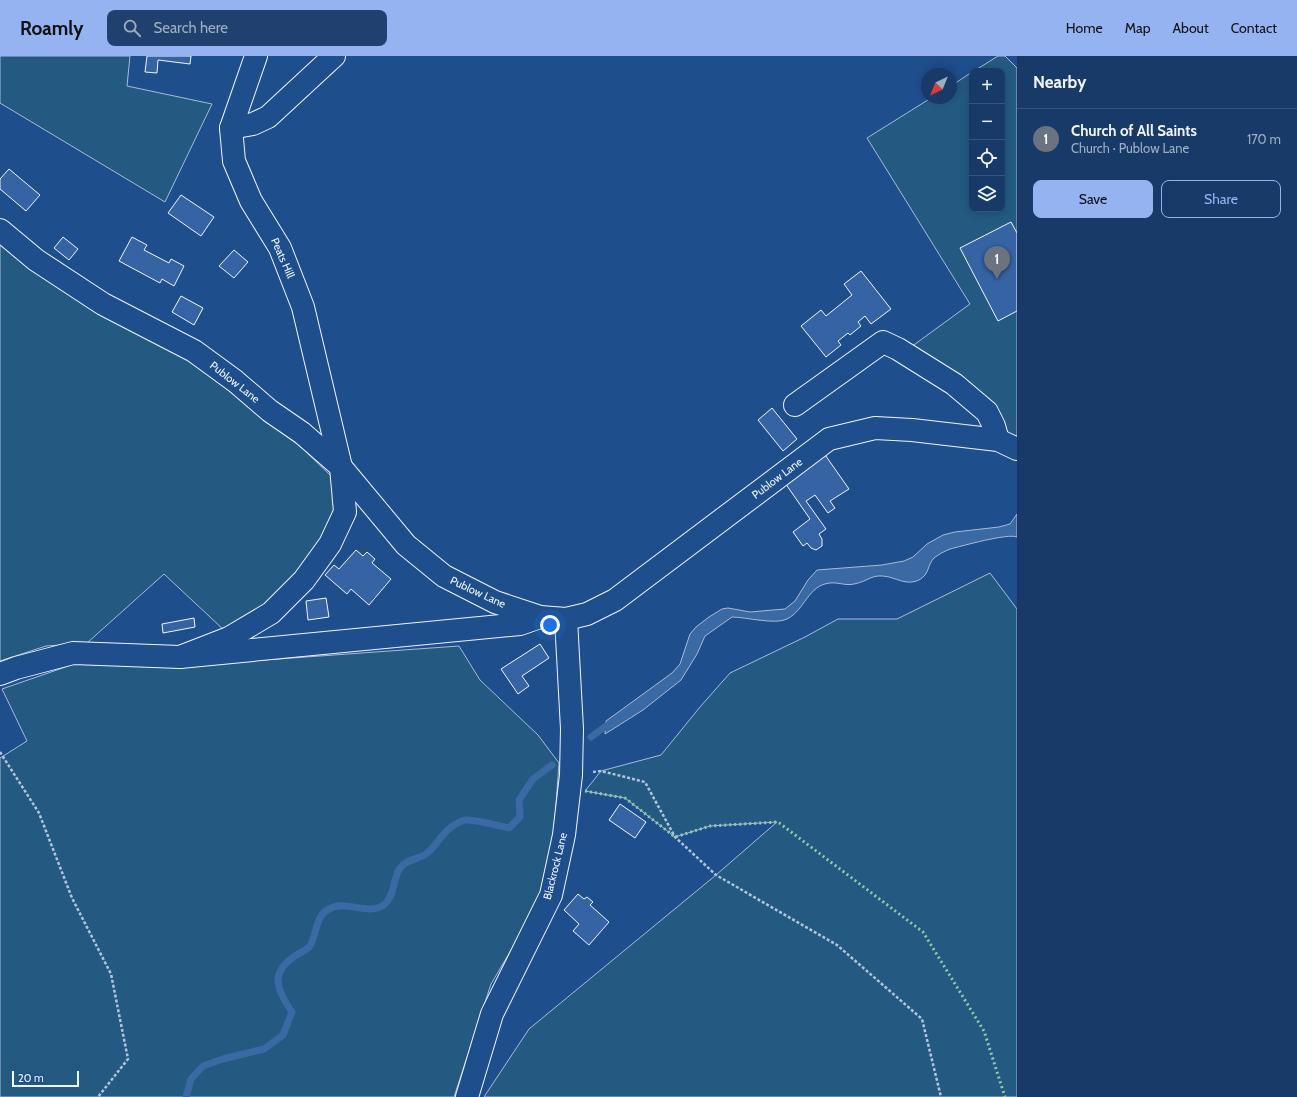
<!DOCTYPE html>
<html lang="en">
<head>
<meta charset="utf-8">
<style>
	:root { --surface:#173a69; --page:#20416f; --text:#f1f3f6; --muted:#9eadc0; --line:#36547d; --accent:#95b2f1 }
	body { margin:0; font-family:Cabin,sans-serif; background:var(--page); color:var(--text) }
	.controls { position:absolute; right:12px; top:12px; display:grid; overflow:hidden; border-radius:8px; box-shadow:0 2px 10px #0003 }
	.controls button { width:36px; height:36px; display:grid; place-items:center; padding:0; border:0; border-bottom:1px solid var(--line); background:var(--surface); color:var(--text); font:20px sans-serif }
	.compass { position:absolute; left:921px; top:12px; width:36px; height:36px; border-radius:50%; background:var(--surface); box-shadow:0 2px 10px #0003; rotate:223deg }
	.scale { position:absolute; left:12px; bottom:10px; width:67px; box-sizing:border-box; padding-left:4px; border:2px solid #f2f6ff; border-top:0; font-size:11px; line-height:14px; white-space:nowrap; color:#f2f6ff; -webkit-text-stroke:3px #1f4e8c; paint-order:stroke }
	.you { position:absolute; left:550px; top:569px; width:14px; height:14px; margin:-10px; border:3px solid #fff; border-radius:50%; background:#1a73e8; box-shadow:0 0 0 6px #1a73e833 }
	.badge { display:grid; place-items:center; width:26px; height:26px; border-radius:50%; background:var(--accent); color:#fff; font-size:13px; font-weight:700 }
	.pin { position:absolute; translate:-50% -33px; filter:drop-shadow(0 1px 2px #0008) }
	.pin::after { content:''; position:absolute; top:21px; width:14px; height:12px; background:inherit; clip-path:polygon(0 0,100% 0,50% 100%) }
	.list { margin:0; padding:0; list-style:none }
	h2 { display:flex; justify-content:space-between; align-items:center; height:52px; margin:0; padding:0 16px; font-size:17px }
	h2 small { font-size:13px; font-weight:400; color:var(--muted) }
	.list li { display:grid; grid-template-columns:26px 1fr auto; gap:12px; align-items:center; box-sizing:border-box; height:60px; padding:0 16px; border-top:1px solid var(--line) }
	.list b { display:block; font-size:15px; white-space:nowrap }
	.list p { margin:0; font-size:13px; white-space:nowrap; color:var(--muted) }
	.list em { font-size:13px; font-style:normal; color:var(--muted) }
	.actions { display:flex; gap:8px; padding:12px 16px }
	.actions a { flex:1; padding:9px 0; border:1px solid var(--accent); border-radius:8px; text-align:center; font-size:14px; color:var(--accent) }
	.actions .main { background:var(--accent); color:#111 }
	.icon { flex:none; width:22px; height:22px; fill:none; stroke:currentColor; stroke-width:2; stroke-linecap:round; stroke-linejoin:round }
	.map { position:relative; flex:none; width:1017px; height:1041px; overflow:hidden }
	header { display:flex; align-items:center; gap:24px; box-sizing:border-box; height:56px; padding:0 20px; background:var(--accent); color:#111 }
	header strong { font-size:19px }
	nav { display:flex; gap:22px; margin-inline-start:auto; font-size:14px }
	.search { width:280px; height:36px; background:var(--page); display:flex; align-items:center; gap:10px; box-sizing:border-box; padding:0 14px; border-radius:8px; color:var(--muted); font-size:15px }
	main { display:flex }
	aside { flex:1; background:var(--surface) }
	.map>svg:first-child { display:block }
	.green { fill:#245a82; stroke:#a8bbd7 }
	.water { fill:#3b69a3; stroke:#a8bbd7 }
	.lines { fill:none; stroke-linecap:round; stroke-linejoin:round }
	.stream { stroke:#3b69a3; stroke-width:7 }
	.building { fill:#3563a3; stroke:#f2f6ff }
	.minor-casing { stroke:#f2f6ff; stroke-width:24 }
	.path { stroke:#b3c4dc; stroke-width:2.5; stroke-dasharray:3 2; stroke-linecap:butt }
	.minor { stroke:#1f4e8c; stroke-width:22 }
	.hedge { stroke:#97c8a6; stroke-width:3; stroke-dasharray:2 3; stroke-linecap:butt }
	.labels { text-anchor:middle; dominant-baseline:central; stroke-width:3; stroke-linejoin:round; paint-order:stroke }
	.street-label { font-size:11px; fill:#f2f6ff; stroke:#1f4e8c }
</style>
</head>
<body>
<header>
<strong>Roamly</strong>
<div class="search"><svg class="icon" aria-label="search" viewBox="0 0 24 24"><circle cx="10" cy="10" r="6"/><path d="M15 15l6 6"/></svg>Search here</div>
<nav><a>Home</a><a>Map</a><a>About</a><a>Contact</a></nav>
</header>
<main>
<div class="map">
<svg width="1017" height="1041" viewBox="0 0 1017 1041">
	<rect width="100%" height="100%" fill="#1f4e8c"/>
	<g class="green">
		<polygon points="0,0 130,0 127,30 212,48 165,146 0,47"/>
		<polygon points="998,0 1005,0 1017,12 1017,380 993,374 997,350 911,291 970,248 867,82 931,42 951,42 951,30 972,16 972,153 1002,153 1002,15 974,15"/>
		<polygon points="0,184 190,304 302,392 331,420 337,453 316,497 284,537 225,575 164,518 87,587 46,590 0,605"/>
		<polygon points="990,517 1017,553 1017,1041 484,1041 529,973 716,819 777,766 710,770 675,781 625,742 585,735 601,715 661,699 700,651 730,617 805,581 838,563 897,563"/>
		<polygon points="459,590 480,624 538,679 559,707 552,802 543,840 491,928 454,1041 0,1041 0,702 27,685 2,633 77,607 167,611"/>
	</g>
	<path class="water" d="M1017 458V481C1008 477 962 490 950 493 945 495 939 498 934 502 927 509 930 518 919 524 908 529 900 524 889 521 871 517 870 525 854 528 846 530 838 526 830 527 808 529 805 554 787 563 776 569 745 561 732 561L705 580 697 598 681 624 643 654 605 678 606 665 672 617 680 608 690 578 696 571 709 561 722 553 728 552 750 556 785 553 795 545 808 524 817 514 882 509 904 505 913 501 927 488 943 479 955 476 999 471 1010 468Z"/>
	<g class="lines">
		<g class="stream">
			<polyline points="591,681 606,670"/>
			<path d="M186 1041 191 1023 203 1010 223 1003 264 993 283 979 292 956C277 934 269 917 295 900 299 897 307 894 310 890 317 878 315 860 329 853 346 843 369 861 385 848 395 839 393 822 400 812 405 804 419 803 426 798 435 792 440 780 449 773 452 770 460 765 465 764 474 763 500 770 509 772L520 761 519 744 533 723 552 709"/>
		</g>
	</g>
	<g class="building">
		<polygon points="147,0 191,0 190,8 158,4 157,17 145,16"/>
		<polygon points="9,113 40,139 26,155 0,133 0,123"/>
		<polygon points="181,139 214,161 201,180 168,157"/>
		<polygon points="1011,166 1017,177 1017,255 998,265 960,192"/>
		<polygon points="63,181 78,193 69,204 54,192"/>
		<polygon points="132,181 147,189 144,194 169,207 171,203 184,210 174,230 162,223 160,227 119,205"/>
		<polygon points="234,194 248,206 234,222 219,210"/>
		<polygon points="861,215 891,253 871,268 865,260 858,266 861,270 850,279 848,277 838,285 841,289 826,301 801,270 821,254 826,260 852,239 844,228"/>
		<polygon points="181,240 203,252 194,269 172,256"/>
		<polygon points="772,352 797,383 783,395 758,364"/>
		<polygon points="823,396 849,433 830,445 835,452 828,457 815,439 806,445 826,473 819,478 822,483 822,490 816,494 811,492 807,487 803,490 793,476 810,463 783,424"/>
		<polygon points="356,494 363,500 367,496 375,503 372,507 391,523 369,549 351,533 347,538 325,519 334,509 339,513"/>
		<polygon points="326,542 329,561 308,564 306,545"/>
		<polygon points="194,562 195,571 163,577 162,568"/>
		<polygon points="540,588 549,602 522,620 529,630 518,638 501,613"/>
		<polygon points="620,748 646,766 635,782 609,764"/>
		<polygon points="578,838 584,843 587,841 593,846 590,849 609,866 589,889 573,875 579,868 564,854"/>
	</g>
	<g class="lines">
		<g class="minor-casing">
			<g id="minor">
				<polyline points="231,72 253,68 268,61 334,0"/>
				<polyline points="0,174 36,204 103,248 194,295 235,325 270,355 302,377 341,411 406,489 444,520 495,546 540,561 566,563 587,558 615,544 829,383 875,372 912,374 998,384 1017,393"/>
				<polyline points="795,349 883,286 898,293 954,328 987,356 994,370 998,384"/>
				<polyline points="180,601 229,582 271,557 304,524 330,488 345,456 341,411 303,251 280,192 251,145 234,105 231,72 256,0"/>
				<polyline points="0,618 16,612 73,597 180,601 520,568 540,561"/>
				<polyline points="467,1041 492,958 551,839 564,779 571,719 572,673 566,563"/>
			</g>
		</g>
		<g class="path">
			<polyline points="0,696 39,757 72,842 111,918 128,1003 98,1041"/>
			<polyline points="593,716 601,715 645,726 675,781 716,819 837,889 922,963 941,1041"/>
		</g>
		<use href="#minor" class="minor"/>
		<polyline class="hedge" points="585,735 625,742 675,781 710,770 778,766 923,876 984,975 1005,1041"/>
	</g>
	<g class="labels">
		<g class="street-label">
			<text transform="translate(283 202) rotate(66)">Peats Hill</text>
			<text transform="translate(235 326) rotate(38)">Publow Lane</text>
			<text transform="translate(777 422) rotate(-37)">Publow Lane</text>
			<text transform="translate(478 536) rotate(25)">Publow Lane</text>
			<text transform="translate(555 810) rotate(-76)">Blackrock Lane</text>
		</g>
	</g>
</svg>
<div class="controls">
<button>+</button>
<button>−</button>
<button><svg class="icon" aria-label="locate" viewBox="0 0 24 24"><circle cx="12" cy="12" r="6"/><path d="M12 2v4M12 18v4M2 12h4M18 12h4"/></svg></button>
<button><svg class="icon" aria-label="layers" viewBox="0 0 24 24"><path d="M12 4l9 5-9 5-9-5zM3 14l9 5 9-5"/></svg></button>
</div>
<svg class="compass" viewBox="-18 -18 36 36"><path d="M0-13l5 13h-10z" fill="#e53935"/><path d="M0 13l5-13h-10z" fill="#9eadc0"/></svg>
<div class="scale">20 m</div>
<div class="you"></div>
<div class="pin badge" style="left:997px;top:223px;background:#6b7280">1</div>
</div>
<aside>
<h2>Nearby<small></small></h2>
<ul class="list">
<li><span class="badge" style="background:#6b7280">1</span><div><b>Church of All Saints</b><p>Church · Publow Lane</p></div><em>170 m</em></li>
</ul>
<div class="actions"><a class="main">Save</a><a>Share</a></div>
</aside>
</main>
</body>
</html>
